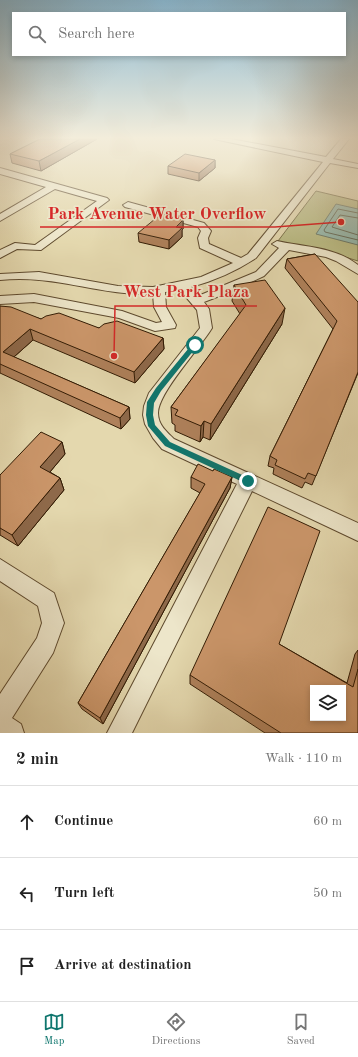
<!DOCTYPE html>
<html lang="en">
<head>
<meta charset="utf-8">
<style>
	:root { --surface:#fff; --page:#f2f2f2; --text:#222; --muted:#767676; --line:#e0e0e0; --accent:#0f766e }
	body { margin:0; font-family:"Old Standard TT",serif; background:var(--page); color:var(--text) }
	.controls { position:absolute; right:12px; bottom:12px; display:grid; overflow:hidden; border-radius:0px; box-shadow:0 2px 6px #0003 }
	.controls button { width:36px; height:36px; display:grid; place-items:center; padding:0; border:0; border-bottom:1px solid var(--line); background:var(--surface); color:var(--text); font:20px sans-serif }
	.stop { position:absolute; width:12px; height:12px; margin:-9px; border:3px solid #0f766e; border-radius:50%; background:#fff }
	.stop.end { background:#0f766e; border-color:#fff; box-shadow:0 1px 4px #0008 }
	.list { margin:0; padding:0; list-style:none }
	h2 { display:flex; justify-content:space-between; align-items:center; height:52px; margin:0; padding:0 16px; font-size:17px }
	h2 small { font-size:13px; font-weight:400; color:var(--muted) }
	.list li { display:grid; grid-template-columns:26px 1fr auto; gap:12px; align-items:center; box-sizing:border-box; height:72px; padding:0 16px; border-top:1px solid var(--line) }
	.list b { display:block; font-size:15px; white-space:nowrap }
	.list em { font-size:13px; font-style:normal; color:var(--muted) }
	.icon { flex:none; width:22px; height:22px; fill:none; stroke:currentColor; stroke-width:2; stroke-linecap:round; stroke-linejoin:round }
	.map { position:relative; flex:none; width:358px; height:733px; overflow:hidden }
	.search { position:absolute; background:var(--surface); box-shadow:0 2px 6px #0003; left:12px; right:12px; top:12px; height:44px; display:flex; align-items:center; gap:10px; box-sizing:border-box; padding:0 14px; border-radius:0px; color:var(--muted); font-size:15px }
	.sheet { height:268px; background:var(--surface) }
	nav { display:flex; justify-content:space-around; align-items:center; box-sizing:border-box; height:56px; border-top:1px solid var(--line); background:var(--surface); font-size:11px; color:var(--muted) }
	nav a { display:grid; justify-items:center; gap:2px }
	nav .on { color:var(--accent) }
	.map>svg:first-child { display:block }
	.green { fill:#bbbc85; stroke:#766c44 }
	.water { fill:#95b9ad; stroke:#6d7a69 }
	.lines { fill:none; stroke-linecap:round; stroke-linejoin:round }
	.shore { stroke:#646a58; stroke-width:1 }
	.minor-casing { stroke:#5e4a2e; stroke-width:2 }
	.minor { fill:#ede6ca; fill-rule:evenodd }
	.wall { fill:#af815b; stroke:#321b04 }
	.shaded-wall { fill:#8e694a; stroke:#321b04 }
	.building { fill:#cb966a; stroke:#321b04; fill-rule:evenodd }
	.route { fill:#0f766e }
	.leader { fill:none; stroke:#d62828; stroke-width:1.5 }
	.callout-dot { fill:#d62828; stroke:#ede6ca; stroke-width:1.5 }
	.callout-label { font-size:17px; text-anchor:middle; font-weight:bold; fill:#d62828; stroke:#ede6ca; stroke-width:3.5; stroke-linejoin:round; paint-order:stroke }
</style>
</head>
<body>
<div class="map">
<svg width="358" height="733" viewBox="0 0 358 733">
	<rect width="100%" height="100%" fill="#e4d8ae"/>
	<filter id="stains"><feTurbulence type="fractalNoise" baseFrequency=".005" numOctaves="4"/><feColorMatrix values="0 0 0 0 .2 0 0 0 0 .09 0 0 0 0 .02 0 0 0 .5 -.17"/></filter>
	<radialGradient id="worn" r=".72"><stop offset=".6" stop-color="#630" stop-opacity="0"/><stop offset="1" stop-color="#630" stop-opacity=".3"/></radialGradient>
	<polygon class="green" points="316,191 358,201 358,261 312,247 292,245 278,241"/>
	<polygon class="water" points="336,204 358,209 358,245 316,234"/>
	<g class="lines">
		<g class="shore">
			<polyline points="358,213 338,209 324,230 325,232 358,240"/>
			<polyline points="358,218 340,215 332,227 358,235"/>
		</g>
		<g class="minor-casing">
			<g id="minor">
				<path d="M214 139H231L326 157 341 139H349L333 159 358 164V168L330 163 256 258C236 271 214 281 191 287L198 296 256 272 279 248 272 244 277 241C304 247 336 247 358 265V274L336 261 326 257 289 250 264 276 230 292 204 302 209 309 212 328C200 348 158 393 158 413 158 425 167 432 174 439L358 523V541L252 491 132 733H107L237 484 162 449 153 438 145 424 143 415 144 406 149 393 200 328 197 310 180 290 165 292 166 307 176 325 175 328 155 331 119 318 34 302 0 304V296L34 294 122 311 156 323 162 322 154 307 153 294C99 296 55 274 0 280V274L39 272 118 286 153 287 201 277 233 263 200 248 198 238 201 231 198 227 125 207 123 205 128 202 204 223 211 231 208 238 209 244 241 258 248 254 323 162Z"/>
				<polygon points="0,168 107,198 109,200 41,250 17,249 0,258 0,250 15,243 35,245 97,201 55,189 0,221 0,214 46,187 0,174"/>
				<polygon points="0,559 54,593 64,623 53,653 12,718 21,724 24,733 0,733 0,694 37,638 42,623 38,606 0,581"/>
			</g>
		</g>
		<use href="#minor" class="minor"/>
	</g>
	<g class="wall">
		<polygon points="40,139 97,139 41,171 12,163 10,154"/>
		<polygon points="215,160 215,168 199,181 168,174 168,166"/>
		<polygon points="183,220 183,229 182,230 182,237 169,249 139,242 138,233"/>
		<polygon points="315,254 358,373 312,485 305,482 302,488 273,474 274,468 268,466 270,456 333,329 285,268 287,259"/>
		<polygon points="234,285 282,324 210,440 203,437 200,442 175,431 175,425 172,423 171,407 240,314 232,301"/>
		<polygon points="0,306 41,319 163,338 164,349 135,383 33,340 14,357 129,407 130,419 121,429 0,373"/>
		<polygon points="62,442 65,454 50,472 60,478 64,490 18,546 0,535 0,475"/>
		<polygon points="213,471 232,477 230,488 103,724 82,709 78,703 200,493 191,488 191,477"/>
		<polygon points="279,644 347,683 355,654 358,650 358,733 265,733 190,684 190,675"/>
	</g>
	<g class="shaded-wall">
		<polygon points="80,139 97,139 41,171 39,161"/>
		<polygon points="215,160 215,168 199,181 199,173"/>
		<polygon points="183,220 183,229 182,230 182,237 169,249 169,240 176,227"/>
		<polygon points="285,308 282,324 210,440 211,424"/>
		<polygon points="30,329 33,340 7,363 3,352"/>
		<polygon points="163,338 164,349 135,383 134,372"/>
		<polygon points="129,407 130,419 121,429 120,418"/>
		<polygon points="204,421 203,437 200,442 201,426"/>
		<polygon points="62,442 65,454 44,479 40,467"/>
		<polygon points="232,477 230,488 103,724 100,718"/>
		<polygon points="60,478 64,490 18,546 12,535"/>
	</g>
	<g class="building">
		<polygon points="40,139 80,139 39,161 10,154"/>
		<polygon points="185,154 215,160 199,173 168,166"/>
		<polygon points="161,214 183,220 176,227 182,228 169,240 138,233"/>
		<polygon points="315,254 358,302 358,372 316,476 308,473 305,479 275,465 277,460 270,456 337,321 287,259"/>
		<polygon points="265,280 285,308 211,424 204,421 201,426 175,415 178,410 171,407 246,305 234,285"/>
		<polygon points="0,306 11,307 41,319 46,316 59,313 99,328 104,324 117,321 163,338 134,372 30,329 3,352 129,407 120,418 0,364"/>
		<polygon points="41,432 62,442 40,467 60,478 12,535 0,528 0,475"/>
		<polygon points="198,464 213,471 214,469 232,477 100,718 78,703 205,484 191,477"/>
		<path d="M268 507 320 531 279 644 353 687 358 669V733H281L190 675ZM313 688H343V718H313Z"/>
	</g>
	<linearGradient id="sky" x2="0" y2="1"><stop stop-color="#87b6d0"/><stop offset="0.57" stop-color="#f3eddb"/><stop offset="1" stop-color="#f3eddb" stop-opacity="0"/></linearGradient>
	<rect width="358" height="242" fill="url(#sky)"/>
	<polygon class="route" points="193,343 198,345 161,391 154,403 153,415 155,425 170,442 251,479 251,483 245,483 165,446 148,426 146,415 147,402 156,388"/>
	<path class="leader" d="M341 222L275 227H40M114 356L115 306H257"/>
	<g class="callout-dot">
		<circle cx="341" cy="222" r="4"/>
		<circle cx="114" cy="356" r="4"/>
	</g>
	<g class="callout-label">
		<text x="157" y="219">Park Avenue Water Overflow</text>
		<text x="186" y="297">West Park Plaza</text>
	</g>
	<rect width="100%" height="100%" filter="url(#stains)"/>
	<rect width="100%" height="100%" fill="url(#worn)"/>
</svg>
<div class="controls">
<button><svg class="icon" aria-label="layers" viewBox="0 0 24 24"><path d="M12 4l9 5-9 5-9-5zM3 14l9 5 9-5"/></svg></button>
</div>
<div class="stop" style="left:195px;top:345px"></div>
<div class="stop end" style="left:248px;top:481px"></div>
<div class="search"><svg class="icon" aria-label="search" viewBox="0 0 24 24"><circle cx="10" cy="10" r="6"/><path d="M15 15l6 6"/></svg>Search here</div>
</div>
<section class="sheet">
<h2>2 min<small>Walk · 110 m</small></h2>
<ul class="list">
<li><svg class="icon" aria-label="ahead" viewBox="0 0 24 24"><path d="M12 20V5M6 11l6-6 6 6"/></svg><div><b>Continue</b></div><em>60 m</em></li>
<li><svg class="icon" aria-label="left" viewBox="0 0 24 24"><path d="M17 20v-9H6M10 6l-5 5 5 5"/></svg><div><b>Turn left</b></div><em>50 m</em></li>
<li><svg class="icon" aria-label="arrive" viewBox="0 0 24 24"><path d="M6 21V4h12l-3 4 3 4H6"/></svg><div><b>Arrive at destination</b></div></li>
</ul>
</section>
<nav>
<a class="on"><svg class="icon" aria-label="map" viewBox="0 0 24 24"><path d="M3 6l6-2 6 2 6-2v14l-6 2-6-2-6 2zM9 4v14M15 6v14"/></svg>Map</a>
<a><svg class="icon" aria-label="directions" viewBox="0 0 24 24"><path d="M12 3l9 9-9 9-9-9zM9 14v-3h6M13 9l2 2-2 2"/></svg>Directions</a>
<a><svg class="icon" aria-label="saved" viewBox="0 0 24 24"><path d="M7 4h10v16l-5-4-5 4z"/></svg>Saved</a>
</nav>
</body>
</html>
